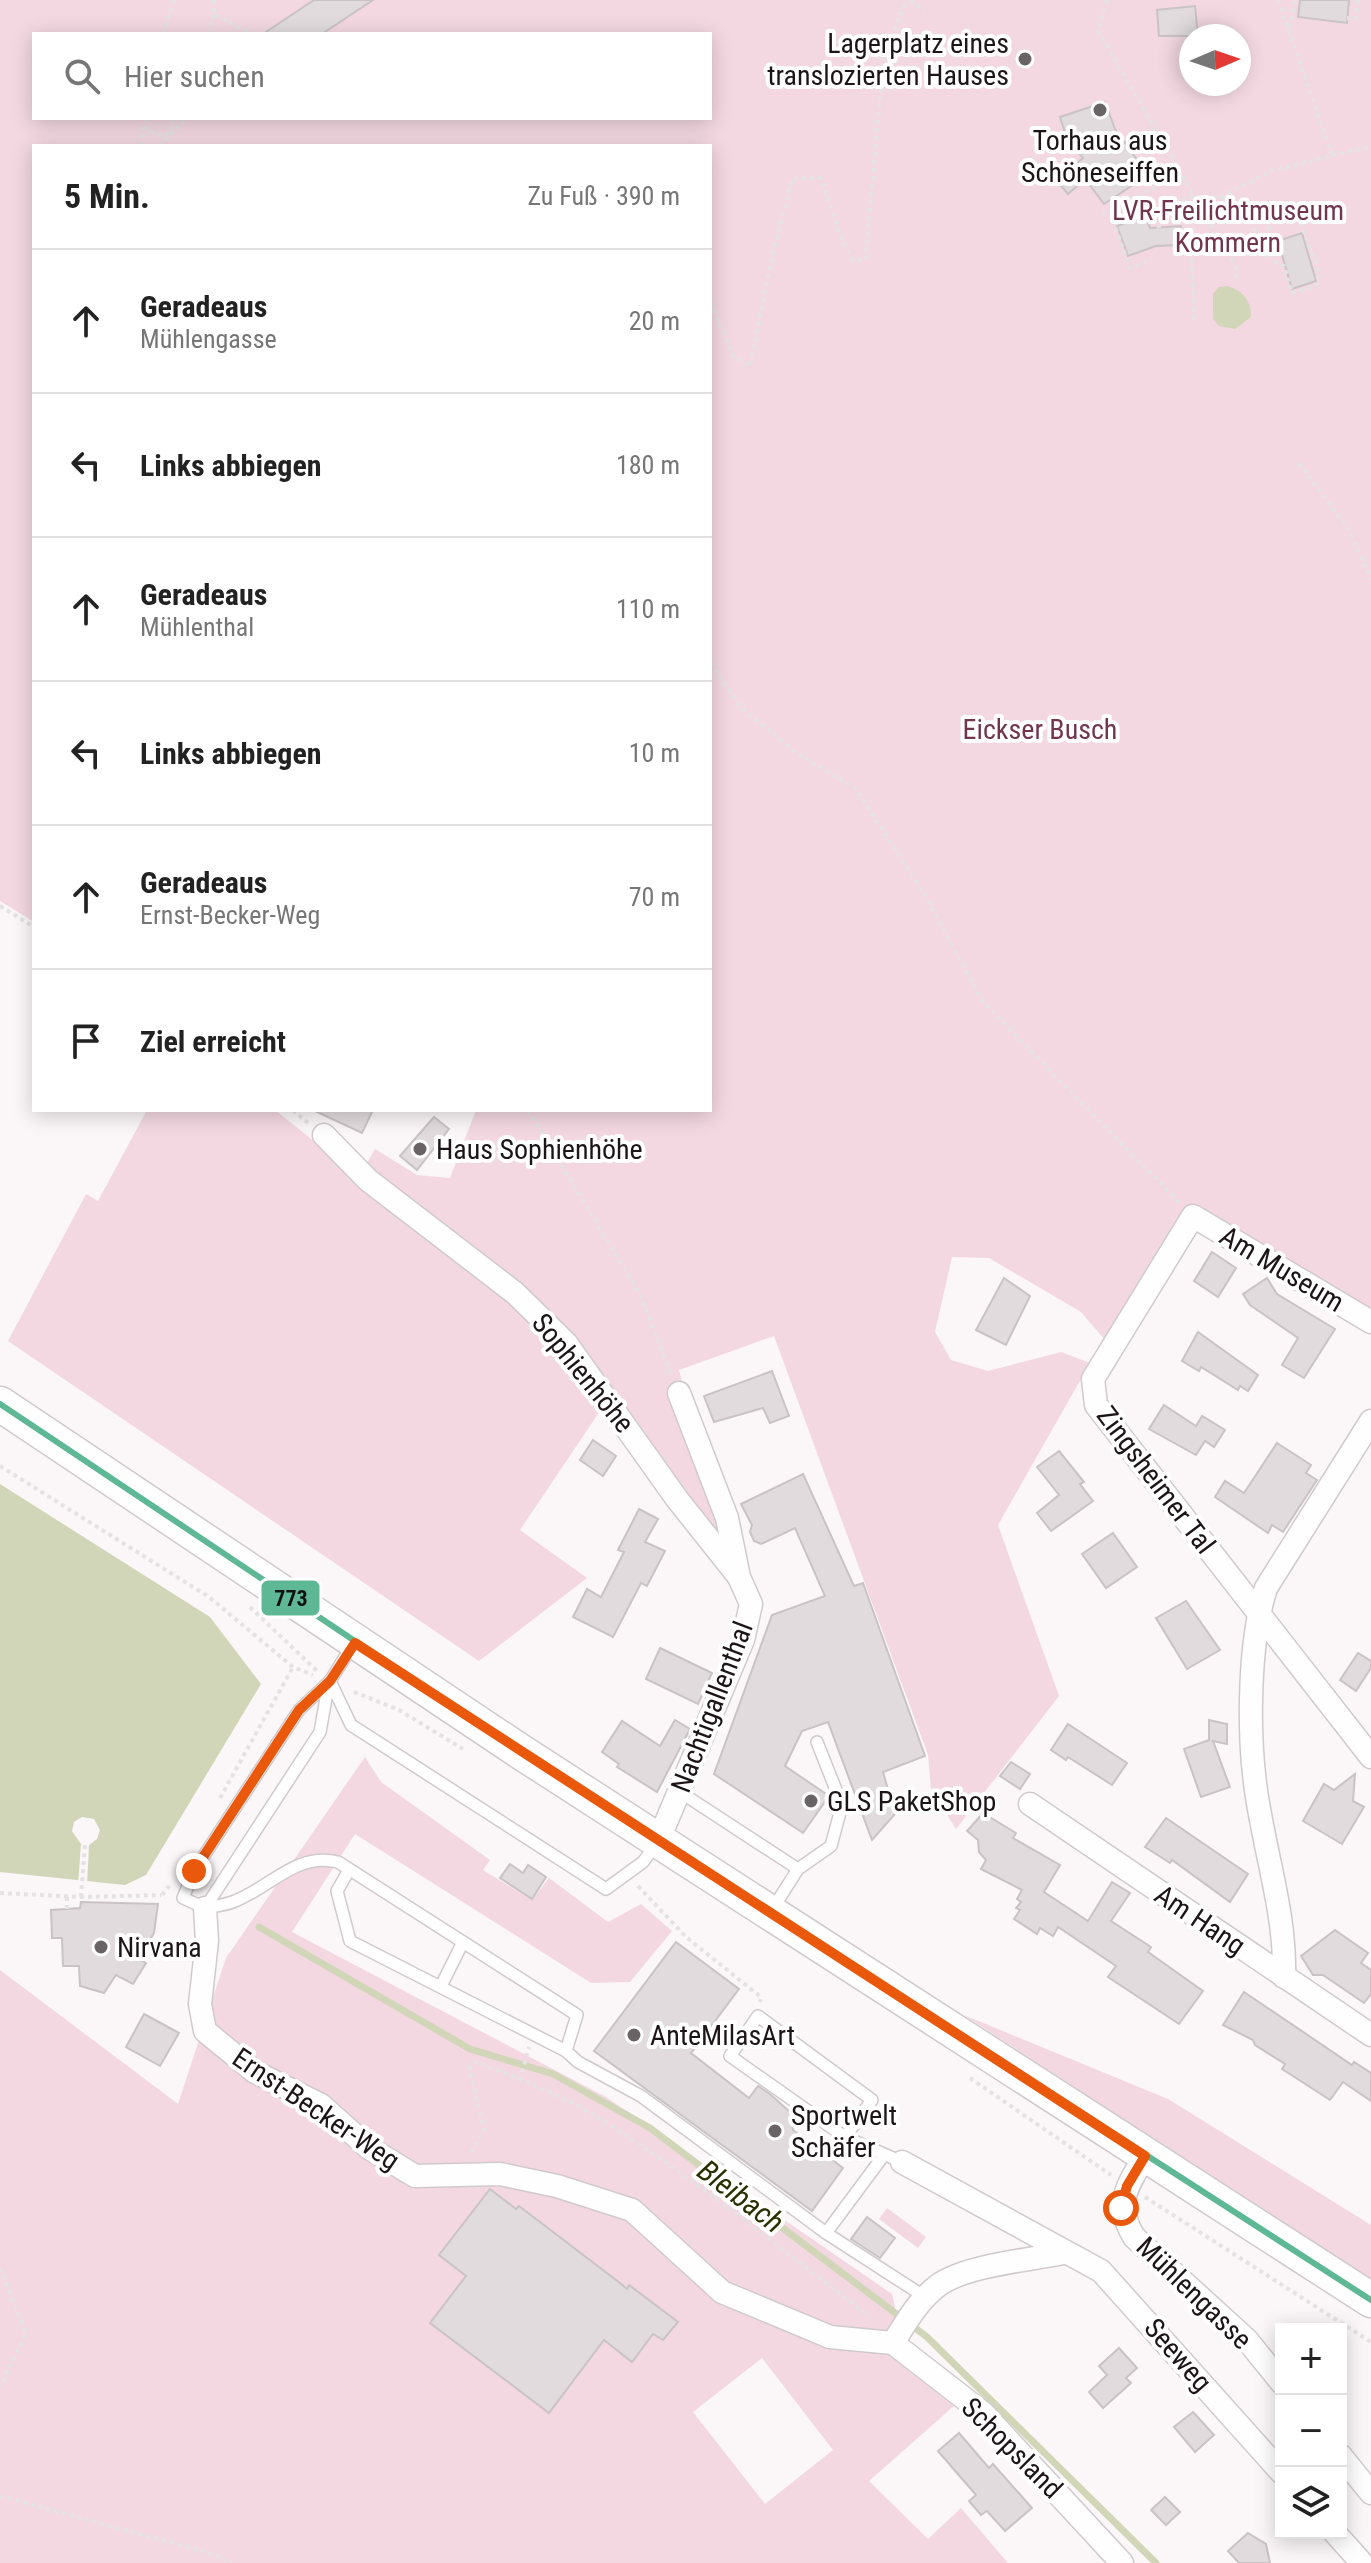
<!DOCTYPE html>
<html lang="de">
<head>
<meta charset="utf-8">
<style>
	:root { --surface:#fff; --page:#f2f2f2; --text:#222; --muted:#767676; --line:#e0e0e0 }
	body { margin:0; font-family:"Roboto Condensed",sans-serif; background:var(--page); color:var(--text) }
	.controls { position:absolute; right:24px; bottom:24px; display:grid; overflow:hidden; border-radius:0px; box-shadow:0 4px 20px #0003 }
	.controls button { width:72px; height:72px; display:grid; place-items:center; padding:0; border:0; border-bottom:2px solid var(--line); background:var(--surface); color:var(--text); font:40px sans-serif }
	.compass { position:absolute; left:1179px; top:24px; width:72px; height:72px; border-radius:50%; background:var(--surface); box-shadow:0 4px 20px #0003; rotate:88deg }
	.stop { position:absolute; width:24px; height:24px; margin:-18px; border:6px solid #ea580c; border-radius:50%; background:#fff }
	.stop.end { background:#ea580c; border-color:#fff; box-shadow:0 2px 8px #0008 }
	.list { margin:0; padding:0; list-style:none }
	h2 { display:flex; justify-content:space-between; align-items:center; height:104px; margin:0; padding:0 32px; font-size:34px }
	h2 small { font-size:26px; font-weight:400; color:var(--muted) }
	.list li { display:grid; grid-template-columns:52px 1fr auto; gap:24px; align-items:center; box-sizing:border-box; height:144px; padding:0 32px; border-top:2px solid var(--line) }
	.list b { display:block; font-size:30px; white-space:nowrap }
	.list p { margin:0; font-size:26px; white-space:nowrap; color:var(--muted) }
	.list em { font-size:26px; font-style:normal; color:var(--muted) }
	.icon { flex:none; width:44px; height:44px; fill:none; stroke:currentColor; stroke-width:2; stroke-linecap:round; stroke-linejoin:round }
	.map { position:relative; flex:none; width:1371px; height:2563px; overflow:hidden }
	.search { position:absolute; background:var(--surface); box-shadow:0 4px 20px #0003; left:32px; top:32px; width:680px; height:88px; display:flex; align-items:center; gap:20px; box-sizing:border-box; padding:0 28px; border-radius:0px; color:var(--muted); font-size:30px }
	.panel { position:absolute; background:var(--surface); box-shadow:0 4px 20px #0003; left:32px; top:144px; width:680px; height:968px; border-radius:0px }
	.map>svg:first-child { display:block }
	.green { fill:#f3d8e1; fill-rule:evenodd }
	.water { fill:#d1d6b8 }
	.pier { fill:#fbf6f8 }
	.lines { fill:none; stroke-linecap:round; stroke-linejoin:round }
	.stream { stroke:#d1d6b8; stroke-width:7 }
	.building { fill:#e1dbdd; stroke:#cac3c5; stroke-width:2 }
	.lane-casing { stroke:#d1cacd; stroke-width:14 }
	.street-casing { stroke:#d1cacd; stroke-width:25 }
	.primary-casing { stroke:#d1cacd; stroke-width:37 }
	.path { stroke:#e4e2e3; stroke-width:4; stroke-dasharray:4 4; stroke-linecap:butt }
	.lane { stroke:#fefefe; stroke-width:11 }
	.street { stroke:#fefefe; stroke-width:22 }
	.primary { stroke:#fefefe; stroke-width:34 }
	.bus-1-casing { stroke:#fff; stroke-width:12 }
	.bus-1 { stroke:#5eb896; stroke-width:6 }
	.route { stroke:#ea580c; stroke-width:10 }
	.poi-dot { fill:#6a6366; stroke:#fff; stroke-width:3 }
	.labels { text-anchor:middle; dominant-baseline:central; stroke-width:8; stroke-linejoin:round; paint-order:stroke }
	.poi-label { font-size:28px; fill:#1c1417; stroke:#fff; text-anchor:start }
	.park-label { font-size:28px; fill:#71354d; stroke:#fff }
	.street-label { font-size:28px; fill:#1c1417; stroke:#fff }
	.water-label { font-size:30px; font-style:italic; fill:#293000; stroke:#fff }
	.line-badge { stroke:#fff; stroke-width:3 }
	.pale-badge-label { font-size:22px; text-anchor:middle; font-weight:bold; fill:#111 }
</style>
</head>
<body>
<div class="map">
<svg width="1371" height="2563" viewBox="0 0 1371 2563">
	<rect width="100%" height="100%" fill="#fbf6f8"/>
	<g class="green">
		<path d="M0 0H1371V1312L1198 1213 1106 1341 1081 1312 989 1258 952 1257 935 1332 951 1360 988 1371 1061 1352 1090 1363 998 1525 1059 1696 956 1829 931 1789 928 1755 774 1336 679 1370 724 1538 715 1541 591 1366 364 1168 375 1149 417 1175 450 1178 476 1110H710V146H34V922L0 901ZM34 34H710V118H34ZM1191 36H1239V84H1191Z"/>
		<polygon points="147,1110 275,1110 511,1298 560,1342 604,1405 520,1530 587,1578 479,1661 8,1341 86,1194 98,1201"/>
		<path d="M365 1757 381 1782 490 1860 483 1870 532 1900 549 1878 608 1922 641 1904 672 1931 630 1982 591 1983 355 1834 292 1932 606 2097 892 2294 909 2371 954 2406 869 2481 928 2539 961 2508 1008 2563H0V1970L178 2104 226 1958ZM762 2358 833 2450 765 2504 693 2412Z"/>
		<polygon points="964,2015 1168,2099 1371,2225 1371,2280"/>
		<polygon points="887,2208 926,2237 918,2248 879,2219"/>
	</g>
	<g class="water">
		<path d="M1227 286C1243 291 1251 300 1251 317L1235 329 1219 326 1213 319V294L1219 287Z"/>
		<polygon points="0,1484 210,1617 261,1684 146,1875 125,1885 0,1872"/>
	</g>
	<polygon class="pier" points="82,1817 94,1819 100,1830 97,1839 89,1845 87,1886 78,1885 81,1844 72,1831 74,1822"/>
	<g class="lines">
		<polyline class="stream" points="259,1927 470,2049 553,2074 650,2128 927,2337 1156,2563"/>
	</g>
	<g class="building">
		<polygon points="314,0 373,0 322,34 263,34"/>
		<polygon points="1300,0 1349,0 1347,23 1298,17"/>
		<polygon points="1195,6 1198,36 1159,36 1157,10"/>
		<polygon points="1105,102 1115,129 1148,175 1104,204 1085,179 1068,194 1057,181 1083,158 1067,139 1060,117"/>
		<polygon points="1145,216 1150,228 1181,226 1182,245 1156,246 1128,256 1117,226"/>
		<polygon points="1302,233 1316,281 1292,289 1278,241"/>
		<polygon points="313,1110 373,1110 362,1133"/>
		<polygon points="434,1117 449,1129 417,1170 400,1156"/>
		<polygon points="1212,1252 1236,1268 1218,1297 1194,1281"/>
		<polygon points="1004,1278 1030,1296 1006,1345 976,1330"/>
		<polygon points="1267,1278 1277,1294 1335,1329 1304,1378 1282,1365 1298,1338 1250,1305 1243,1294"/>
		<polygon points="1198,1332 1258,1375 1248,1391 1240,1386 1238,1390 1201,1367 1199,1371 1182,1361"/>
		<polygon points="772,1371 789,1416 770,1423 763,1408 714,1422 704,1396"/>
		<polygon points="1164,1405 1196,1426 1202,1416 1225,1430 1214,1447 1205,1441 1196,1455 1149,1429"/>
		<polygon points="593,1440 616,1456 603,1476 580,1460"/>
		<polygon points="1277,1443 1311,1465 1306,1473 1317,1480 1283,1532 1272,1525 1268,1533 1215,1497 1225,1481 1244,1493"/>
		<polygon points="1059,1451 1084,1482 1080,1484 1093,1501 1051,1531 1037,1513 1059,1495 1037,1467"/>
		<polygon points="803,1474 854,1586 863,1583 925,1756 883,1772 895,1814 872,1840 828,1722 802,1731 785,1766 829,1796 803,1833 714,1774 772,1615 825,1596 795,1528 761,1544 754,1541 750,1532 752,1525 741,1504"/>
		<polygon points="639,1509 658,1519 645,1542 665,1551 647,1586 641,1583 613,1637 573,1617 587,1589 601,1597 624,1552 618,1550"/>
		<polygon points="1113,1533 1137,1567 1106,1588 1082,1554"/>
		<polygon points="1186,1601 1220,1650 1187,1669 1156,1618"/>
		<polygon points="660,1648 712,1673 698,1704 646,1679"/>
		<polygon points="1358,1653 1371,1661 1371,1668 1356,1691 1340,1680"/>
		<polygon points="675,1720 690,1729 657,1792 617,1767 619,1764 602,1752 622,1721 660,1746"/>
		<polygon points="1209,1720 1227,1724 1227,1744 1213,1741 1230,1787 1201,1797 1184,1749 1209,1740"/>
		<polygon points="1068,1724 1127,1763 1112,1785 1068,1757 1066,1760 1051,1750"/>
		<polygon points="1011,1762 1030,1774 1020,1789 1000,1776"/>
		<polygon points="1355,1774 1353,1801 1364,1807 1342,1844 1303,1821 1324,1784 1334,1790"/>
		<polygon points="983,1813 1016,1833 1013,1838 1060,1865 1044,1892 1088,1921 1112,1882 1130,1893 1111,1921 1151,1947 1148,1952 1203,1991 1179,2024 1108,1977 1116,1966 1058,1927 1053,1936 1040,1928 1037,1934 1014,1919 1020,1910 1016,1908 1021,1902 1017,1899 1022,1890 981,1869 986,1860 979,1852 978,1840 967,1831"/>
		<polygon points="1166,1818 1248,1874 1230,1902 1172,1860 1170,1863 1145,1847"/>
		<polygon points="510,1864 523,1873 528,1865 546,1877 532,1899 500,1878"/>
		<polygon points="81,1902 158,1904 154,1933 139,1959 146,1963 133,1984 116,1975 104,1993 80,1986 79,1966 63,1966 62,1938 52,1938 51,1910 80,1908"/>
		<polygon points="1335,1930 1368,1953 1361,1963 1371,1970 1371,1994 1364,2003 1323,1975 1313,1975 1301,1956"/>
		<polygon points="676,1942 739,1989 691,2053 749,2098 758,2086 770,2094 791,2113 793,2130 843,2168 812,2211 594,2051"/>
		<polygon points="1244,1992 1352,2065 1354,2062 1371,2073 1371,2101 1343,2082 1330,2100 1282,2069 1285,2064 1255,2045 1253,2040 1223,2025"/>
		<polygon points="144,2014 179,2033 160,2066 126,2047"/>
		<polygon points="490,2189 516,2209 519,2206 620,2283 627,2289 629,2285 678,2322 663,2340 653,2334 632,2362 604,2340 549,2413 430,2323 466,2276 439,2255"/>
		<polygon points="867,2217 895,2238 880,2258 851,2239"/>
		<polygon points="1119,2348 1137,2368 1126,2378 1131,2383 1103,2408 1089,2392 1107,2375 1099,2366"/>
		<polygon points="1193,2412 1214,2435 1195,2452 1174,2427"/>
		<polygon points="959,2433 989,2468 993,2464 1032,2508 1005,2531 987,2511 981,2515 969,2501 976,2495 938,2451"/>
		<polygon points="1165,2497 1180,2512 1166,2525 1151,2510"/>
		<polygon points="1248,2533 1266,2544 1270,2563 1239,2563 1228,2551"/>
	</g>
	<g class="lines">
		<g class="lane-casing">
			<g id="lane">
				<polyline points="330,1681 351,1725 606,1889 643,1862 656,1844"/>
				<polyline points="680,1792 798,1869 831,1846 842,1805 817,1742"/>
				<polyline points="349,1870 337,1891 350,1941 566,2051"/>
				<path d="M205 1908C215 1906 226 1905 235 1901 271 1887 296 1852 338 1862L577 2015 566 2051 578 2062 641 2096 826 2233 925 2297"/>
				<polyline points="205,1908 183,1898 194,1871 299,1710 330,1681 354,1643"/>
				<polyline points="205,1908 320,1732 329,1682"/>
				<polyline points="772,1910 798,1869"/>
				<polyline points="441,1986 463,1942"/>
				<polyline points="845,2137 730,2056 758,2016 872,2100 845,2137 902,2162"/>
				<polyline points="826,2233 884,2155"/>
			</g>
		</g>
		<g class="street-casing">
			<g id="street">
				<polyline points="324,1135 368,1180 515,1293 566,1343 677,1499 739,1577"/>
				<polyline points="1371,1322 1193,1216 1093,1379 1096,1405 1371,1757"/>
				<polyline points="1030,1804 1371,2035"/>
				<polyline points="659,1839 743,1640 751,1604 739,1577 727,1518 679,1393"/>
				<polyline points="205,1908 207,1941 200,2004 205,2031 255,2072 321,2105 369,2148 415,2176 500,2174 557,2186 632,2210 722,2292 830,2337 893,2343"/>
				<path d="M1284 1977C1286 1911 1263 1848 1255 1783 1248 1727 1249 1640 1266 1588L1371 1421"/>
				<path d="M1145 2156C1127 2186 1114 2204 1134 2237L1247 2340 1281 2382"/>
				<polyline points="902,2162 1101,2271 1281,2472"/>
				<polyline points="893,2343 983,2413 1122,2563"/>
				<path d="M893 2343C906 2322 919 2299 940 2284 969 2265 1029 2260 1063 2253"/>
				<polyline points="1341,2456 1371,2493"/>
				<polyline points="1335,2533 1362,2563"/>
			</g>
		</g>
		<g class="primary-casing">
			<polyline id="primary" points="0,1404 521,1752 1371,2300"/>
		</g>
		<g class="path">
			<polyline points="214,0 214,14 252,34"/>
			<polyline points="910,0 925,10"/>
			<polyline points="1107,0 1098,31 1235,266 1237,279"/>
			<polyline points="1278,0 1331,153"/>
			<polyline points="1347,18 1356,19 1358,0"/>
			<polyline points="1289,28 1295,0"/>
			<polyline points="163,34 174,0"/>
			<polyline points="208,34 214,14"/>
			<polyline points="146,118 147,131 162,136 171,132 174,118"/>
			<polyline points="141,146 144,124"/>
			<polyline points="159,146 187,118"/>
			<polyline points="1128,148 1154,129"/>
			<polyline points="1194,196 1190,211 1194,322"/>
			<path d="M1220 197C1250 203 1255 230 1263 257L1273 254 1277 265 1284 266 1292 293 1316 286 1319 272 1296 210 1282 206C1266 219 1267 236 1273 254"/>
			<polyline points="1157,209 1159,228"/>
			<polyline points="1172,210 1172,204 1194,196 1220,197 1271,171 1371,146"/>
			<polyline points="1102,214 1181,174"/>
			<polyline points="1125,220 1114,224 1130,268 1151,260"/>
			<polyline points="1126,223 1172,204"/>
			<polyline points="710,302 734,357 750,366 772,257 792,179 821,178 840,235 853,260 865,260 884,59 906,0"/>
			<polyline points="1299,463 1349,530 1371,579"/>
			<polyline points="710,663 741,707 795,752 856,789 926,897 983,1002 1180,1203"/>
			<polyline points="0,906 34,927"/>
			<polyline points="293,1110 309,1124"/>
			<polyline points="528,1110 640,1294 671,1374"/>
			<polyline points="0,1466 209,1597 293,1667 313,1675"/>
			<polyline points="250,1607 318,1672"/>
			<polyline points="354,1692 399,1710 463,1749"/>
			<polyline points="220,1798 293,1667"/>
			<polyline points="638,1886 686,1937 761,1997 760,2002"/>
			<polyline points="0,1893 81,1897 161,1895"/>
			<polyline points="162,1895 170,1885"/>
			<polyline points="81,1897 85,1845"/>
			<polyline points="67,1909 67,1896"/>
			<polyline points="970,2078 1111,2175"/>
			<polyline points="520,2080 529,2047"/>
			<path d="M471 2152 484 2130 469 2068 477 2062C522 2080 569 2098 610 2125 700 2183 785 2252 870 2317"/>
			<polyline points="1145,2197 1371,2342"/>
			<polyline points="0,2268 26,2333 0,2387"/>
			<polyline points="0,2496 206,2552 232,2563"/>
		</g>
		<use href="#lane" class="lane"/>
		<use href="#street" class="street"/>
		<use href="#primary" class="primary"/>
		<g class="bus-1-casing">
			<polyline id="bus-1" points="0,1404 521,1752 1371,2300"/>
		</g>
		<use href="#bus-1" class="bus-1"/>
	</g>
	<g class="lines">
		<polyline class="route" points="194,1871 299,1710 330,1681 355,1643 1145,2156 1127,2186 1121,2208"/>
	</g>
	<g class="poi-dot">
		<circle cx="1025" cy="59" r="8"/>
		<circle cx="1100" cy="110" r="8"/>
		<circle cx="420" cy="1149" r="8"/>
		<circle cx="811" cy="1801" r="8"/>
		<circle cx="101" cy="1947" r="8"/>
		<circle cx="634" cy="2035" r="8"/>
		<circle cx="775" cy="2131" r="8"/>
	</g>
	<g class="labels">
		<g class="poi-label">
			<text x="1009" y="43" text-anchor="end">Lagerplatz eines<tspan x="1009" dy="32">translozierten Hauses</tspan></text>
			<text x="1100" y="140" text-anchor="middle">Torhaus aus<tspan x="1100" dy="32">Schöneseiffen</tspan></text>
			<text x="436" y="1149">Haus Sophienhöhe</text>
			<text x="827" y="1801">GLS PaketShop</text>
			<text x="117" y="1947">Nirvana</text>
			<text x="650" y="2035">AnteMilasArt</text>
			<text x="791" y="2115">Sportwelt<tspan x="791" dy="32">Schäfer</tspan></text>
		</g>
		<g class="park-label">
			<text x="1228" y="210">LVR-Freilichtmuseum<tspan x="1228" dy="32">Kommern</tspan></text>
			<text x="1040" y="729">Eickser Busch</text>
		</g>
		<g class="street-label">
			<text transform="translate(1282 1269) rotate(31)">Am Museum</text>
			<text transform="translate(583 1373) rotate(51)">Sophienhöhe</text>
			<text transform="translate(1156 1480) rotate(53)">Zingsheimer Tal</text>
			<text transform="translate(712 1707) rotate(-69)">Nachtigallenthal</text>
			<text transform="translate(1200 1920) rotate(34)">Am Hang</text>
			<text transform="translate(316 2109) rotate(34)">Ernst-Becker-Weg</text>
			<text transform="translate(1194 2293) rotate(44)">Mühlengasse</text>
			<text transform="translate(1178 2355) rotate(49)">Seeweg</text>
			<text transform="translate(1012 2448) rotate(45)">Schopsland</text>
		</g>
		<g class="water-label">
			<text transform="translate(741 2196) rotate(37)">Bleibach</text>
		</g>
	</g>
	<rect class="line-badge" x="260" y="1579" width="61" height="38" rx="8" fill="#5eb896"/>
	<g class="pale-badge-label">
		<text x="291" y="1606">773</text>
	</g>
</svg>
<div class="controls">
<button>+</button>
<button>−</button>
<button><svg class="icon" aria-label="layers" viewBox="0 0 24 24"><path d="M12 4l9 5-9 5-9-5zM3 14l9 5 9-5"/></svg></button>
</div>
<svg class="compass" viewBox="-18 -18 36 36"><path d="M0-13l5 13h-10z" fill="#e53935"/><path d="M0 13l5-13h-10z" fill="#767676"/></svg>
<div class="stop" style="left:1121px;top:2208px"></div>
<div class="stop end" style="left:194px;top:1871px"></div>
<div class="search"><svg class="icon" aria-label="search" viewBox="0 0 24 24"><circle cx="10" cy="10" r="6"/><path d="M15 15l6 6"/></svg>Hier suchen</div>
<section class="panel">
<h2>5 Min.<small>Zu Fuß · 390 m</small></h2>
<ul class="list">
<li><svg class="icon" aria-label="ahead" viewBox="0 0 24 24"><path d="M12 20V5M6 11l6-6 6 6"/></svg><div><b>Geradeaus</b><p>Mühlengasse</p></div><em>20 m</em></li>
<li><svg class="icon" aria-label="left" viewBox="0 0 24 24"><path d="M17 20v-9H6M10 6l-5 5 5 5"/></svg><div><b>Links abbiegen</b></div><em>180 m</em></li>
<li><svg class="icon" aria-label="ahead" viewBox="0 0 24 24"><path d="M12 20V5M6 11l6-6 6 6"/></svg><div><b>Geradeaus</b><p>Mühlenthal</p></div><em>110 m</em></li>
<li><svg class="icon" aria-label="left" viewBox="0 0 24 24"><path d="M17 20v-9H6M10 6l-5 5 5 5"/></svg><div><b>Links abbiegen</b></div><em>10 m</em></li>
<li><svg class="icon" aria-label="ahead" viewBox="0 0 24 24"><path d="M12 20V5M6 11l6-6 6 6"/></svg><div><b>Geradeaus</b><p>Ernst-Becker-Weg</p></div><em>70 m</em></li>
<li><svg class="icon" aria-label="arrive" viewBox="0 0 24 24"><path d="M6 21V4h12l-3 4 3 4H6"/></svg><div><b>Ziel erreicht</b></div></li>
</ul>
</section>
</div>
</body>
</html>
